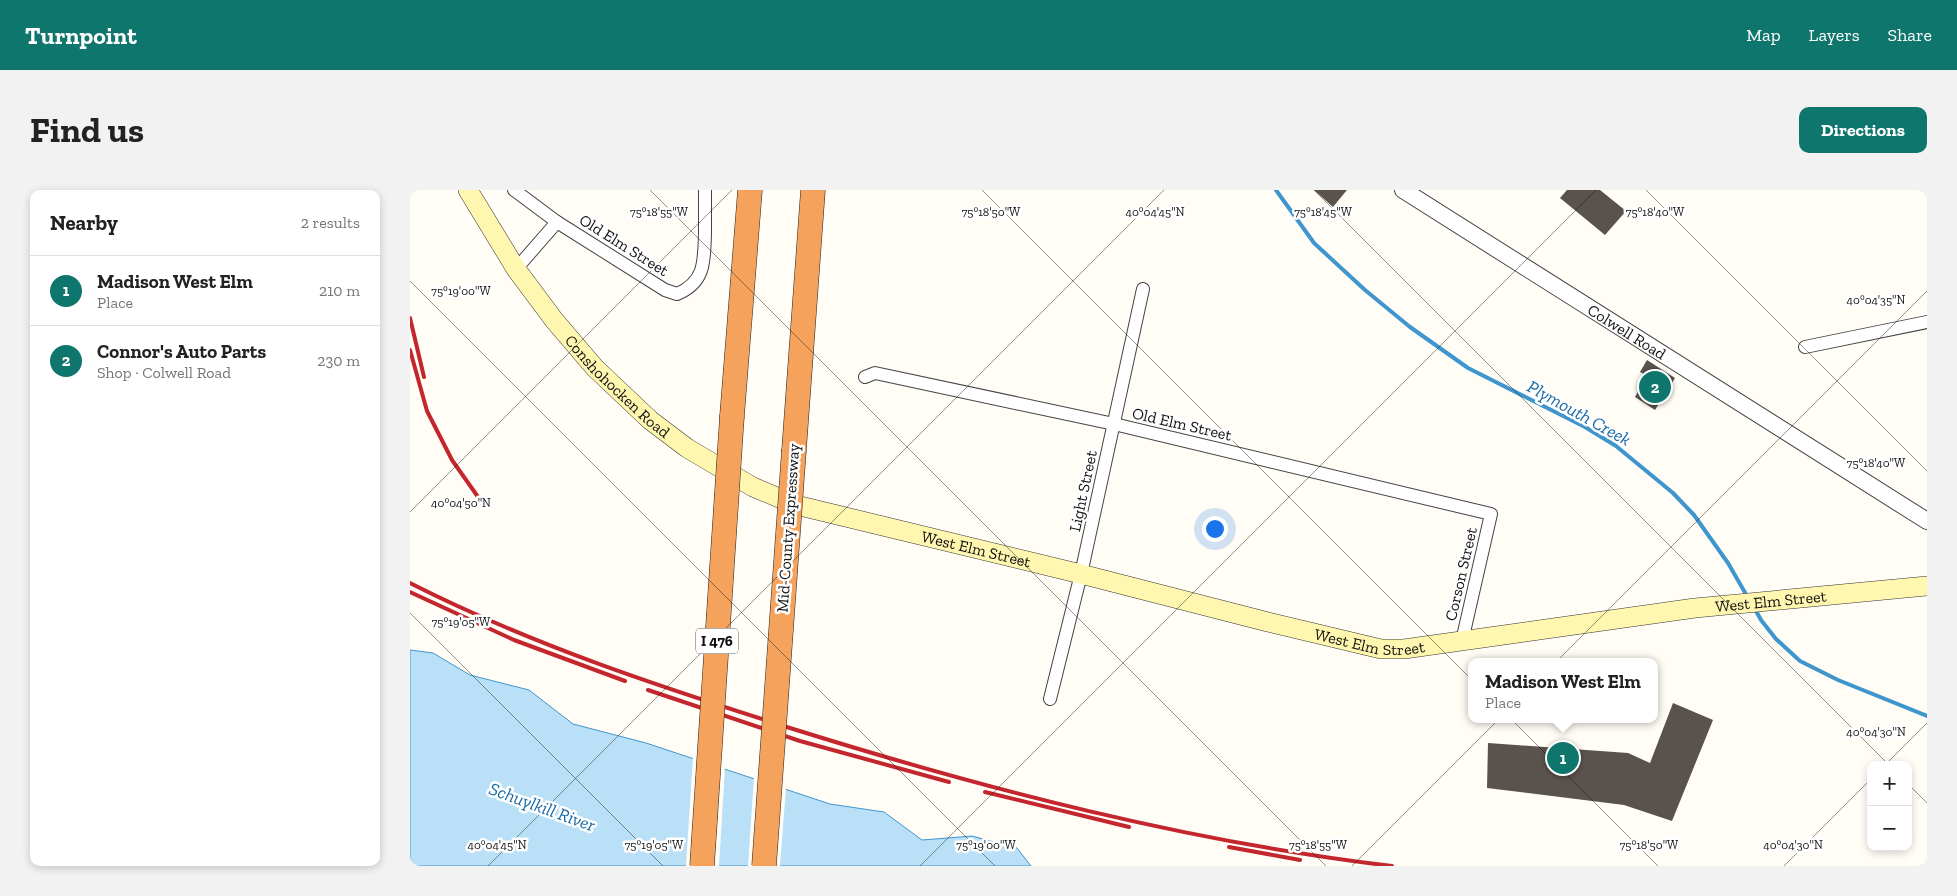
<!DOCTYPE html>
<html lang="en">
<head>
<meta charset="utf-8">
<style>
	:root { --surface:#fff; --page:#f2f2f2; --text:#222; --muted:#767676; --line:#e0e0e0; --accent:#0f766e }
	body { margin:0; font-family:"Zilla Slab",serif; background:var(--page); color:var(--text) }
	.controls { position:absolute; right:15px; bottom:15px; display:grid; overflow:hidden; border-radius:10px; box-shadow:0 2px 8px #0003 }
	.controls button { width:45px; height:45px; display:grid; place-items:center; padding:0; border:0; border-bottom:1px solid var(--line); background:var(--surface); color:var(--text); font:25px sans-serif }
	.you { position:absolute; left:804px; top:338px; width:18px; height:18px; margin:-12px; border:4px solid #fff; border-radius:50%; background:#1a73e8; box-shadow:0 0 0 8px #1a73e833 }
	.badge { display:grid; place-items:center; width:32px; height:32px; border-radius:50%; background:var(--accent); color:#fff; font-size:16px; font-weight:700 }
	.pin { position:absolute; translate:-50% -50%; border:2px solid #fff; box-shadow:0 1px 5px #0006 }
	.popup { position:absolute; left:1058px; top:468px; width:190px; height:65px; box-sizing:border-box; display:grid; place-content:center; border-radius:10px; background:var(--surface); filter:drop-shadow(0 1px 4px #0005); font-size:16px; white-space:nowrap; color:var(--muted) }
	.popup b { font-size:19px; color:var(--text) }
	.popup::after { content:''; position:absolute; left:50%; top:100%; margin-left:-10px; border:10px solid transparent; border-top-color:var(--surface) }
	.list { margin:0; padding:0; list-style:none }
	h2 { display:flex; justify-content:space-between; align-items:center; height:65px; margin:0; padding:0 20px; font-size:21px }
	h2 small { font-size:16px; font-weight:400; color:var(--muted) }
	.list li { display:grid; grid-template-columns:32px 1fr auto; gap:15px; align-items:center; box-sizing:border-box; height:70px; padding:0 20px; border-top:1px solid var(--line) }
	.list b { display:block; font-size:19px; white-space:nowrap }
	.list p { margin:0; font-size:16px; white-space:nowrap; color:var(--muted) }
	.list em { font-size:16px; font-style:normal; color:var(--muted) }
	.map { position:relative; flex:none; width:1517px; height:676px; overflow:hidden; border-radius:10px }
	header { display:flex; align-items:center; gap:30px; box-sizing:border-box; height:70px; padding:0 25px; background:var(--accent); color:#fff }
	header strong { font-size:24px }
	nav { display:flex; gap:28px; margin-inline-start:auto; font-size:18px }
	.intro { display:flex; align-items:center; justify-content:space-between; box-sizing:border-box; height:120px; padding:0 30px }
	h1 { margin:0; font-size:35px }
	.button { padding:12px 22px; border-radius:10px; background:var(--accent); color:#fff; font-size:18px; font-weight:700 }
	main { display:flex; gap:30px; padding:0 30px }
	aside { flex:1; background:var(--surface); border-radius:10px; box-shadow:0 2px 8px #0003 }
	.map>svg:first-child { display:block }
	.water { fill:#b9e0f7; stroke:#3f96cf }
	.pier { fill:#fffdf5 }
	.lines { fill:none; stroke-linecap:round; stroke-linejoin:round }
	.stream { stroke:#3f96cf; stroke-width:4 }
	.building { fill:#5a524d }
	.minor-casing { stroke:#444; stroke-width:14 }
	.tertiary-casing { stroke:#444; stroke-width:18 }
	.secondary-casing { stroke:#333; stroke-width:20 }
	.motorway-casing { stroke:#222; stroke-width:25 }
	.minor { stroke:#fff; stroke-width:12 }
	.tertiary { stroke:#fff; stroke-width:16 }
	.secondary { stroke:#fff6b0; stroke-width:19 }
	.motorway { stroke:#f5a25d; stroke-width:24 }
	.rail { stroke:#c4262e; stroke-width:4 }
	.motorway-bridge-casing { stroke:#222; stroke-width:25; stroke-linecap:butt }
	.motorway-bridge { stroke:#f5a25d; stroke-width:24 }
	.ticks { fill:none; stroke:#111; stroke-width:1; stroke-opacity:0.45 }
	.labels { text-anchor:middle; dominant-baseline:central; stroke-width:5; stroke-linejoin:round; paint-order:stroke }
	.shield { fill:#fff; stroke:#585858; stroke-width:1 }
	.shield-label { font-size:15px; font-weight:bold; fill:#111 }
	.street-label { font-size:16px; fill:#111; stroke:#fff }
	.water-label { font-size:18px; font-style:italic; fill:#1768a6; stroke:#fff }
	.ticks-label { font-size:12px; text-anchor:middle; fill:#111; stroke:#fff; stroke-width:5; stroke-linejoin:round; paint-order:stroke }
</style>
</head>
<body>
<header>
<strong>Turnpoint</strong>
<nav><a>Map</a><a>Layers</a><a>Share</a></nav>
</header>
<div class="intro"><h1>Find us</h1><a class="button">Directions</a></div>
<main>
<aside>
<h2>Nearby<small>2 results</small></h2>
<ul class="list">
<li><span class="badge">1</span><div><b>Madison West Elm</b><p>Place</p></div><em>210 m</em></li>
<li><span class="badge">2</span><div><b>Connor's Auto Parts</b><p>Shop · Colwell Road</p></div><em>230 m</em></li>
</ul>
</aside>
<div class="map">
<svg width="1517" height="676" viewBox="0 0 1517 676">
	<rect width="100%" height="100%" fill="#fffdf5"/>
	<polygon class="water" points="0,460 23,463 60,485 119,500 163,534 236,553 420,614 474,622 512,650 562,646 607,658 621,676 0,676"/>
	<g class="pier">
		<polygon points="283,566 315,577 309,676 276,676"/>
		<polygon points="344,587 376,597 370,676 338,676"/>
	</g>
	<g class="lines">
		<g class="stream">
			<polyline points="866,0 904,53 955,100 1000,137 1058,178 1175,237 1206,256 1263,303 1284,325 1318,373 1337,406"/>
			<polyline points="1345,419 1351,430 1366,449 1390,471 1428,490 1517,526"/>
		</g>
	</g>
	<g class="building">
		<polygon points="904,0 937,0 923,17"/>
		<polygon points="1157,0 1190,0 1216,21 1195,45 1150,8"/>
		<polygon points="1237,170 1265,188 1245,220 1225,207 1237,186 1230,182"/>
		<polygon points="1263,513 1303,530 1262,631 1214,615 1077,598 1078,553 1218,563 1240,573"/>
	</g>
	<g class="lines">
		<g class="minor-casing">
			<g id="minor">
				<polyline points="104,0 147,32 106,79"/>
				<path d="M147 32 255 100 267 104C296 92 294 70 295 43 295 29 295 14 295 0"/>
				<polyline points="1395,157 1517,132"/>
				<polyline points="455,187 465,183 704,234 1081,324 1052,451"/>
				<polyline points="640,509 671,384 733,99"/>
			</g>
		</g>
		<g class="tertiary-casing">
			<g id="tertiary">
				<path id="s1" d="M993 0 1517 331"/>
			</g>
		</g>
		<g class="secondary-casing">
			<g id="secondary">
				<path id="s2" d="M58 0 106 79 144 130 185 178 240 230 277 258 343 297 386 315 671 384 854 431 971 459H994L1285 418 1517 396"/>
			</g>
		</g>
		<g class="motorway-casing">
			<g id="motorway">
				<polyline points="322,226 340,0"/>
				<polyline points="384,260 403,0"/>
			</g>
		</g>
		<use href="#minor" class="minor"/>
		<use href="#tertiary" class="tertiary"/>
		<use href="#secondary" class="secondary"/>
		<use href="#motorway" class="motorway"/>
		<g class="rail">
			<polyline points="0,128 14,187"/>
			<polyline points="0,160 17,221 42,270 73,314"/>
			<path d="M0 393C122 455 251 497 380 538 575 599 779 652 982 676"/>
			<polyline points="0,402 104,450 215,491"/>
			<polyline points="238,500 390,551 539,592"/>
			<polyline points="575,602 719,637"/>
			<polyline points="819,657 890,670"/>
		</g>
		<g class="motorway-bridge-casing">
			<g id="motorway-bridge">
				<polyline points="292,676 322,226"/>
				<polyline points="354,676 384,260"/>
			</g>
		</g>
		<use href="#motorway-bridge" class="motorway-bridge"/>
	</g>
	<path class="ticks" d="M240 0 916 676M572 0 1248 676M904 0 1479 575M1236 0 1517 281M0 91 585 676M0 322 322 0M0 423 253 676M1475 575 1517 533M1498 594 1517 613M78 676 754 0M510 676 1186 0M942 676 1517 101M1374 676 1461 589"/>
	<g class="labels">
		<rect class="shield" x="286" y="438.5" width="42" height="25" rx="4"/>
		<g class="shield-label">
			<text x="307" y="451">I 476</text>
		</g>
		<g class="street-label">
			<text transform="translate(214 55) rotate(32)">Old Elm Street</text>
			<text stroke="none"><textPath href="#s1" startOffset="265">Colwell Road</textPath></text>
			<text stroke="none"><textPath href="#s2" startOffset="248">Conshohocken Road</textPath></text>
			<text transform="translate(772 234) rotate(13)">Old Elm Street</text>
			<text transform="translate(673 301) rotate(-78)">Light Street</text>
			<text transform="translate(378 338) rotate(-86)">Mid-County Expressway</text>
			<text stroke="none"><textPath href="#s2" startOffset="650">West Elm Street</textPath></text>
			<text transform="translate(1051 384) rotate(-77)">Corson Street</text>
			<text stroke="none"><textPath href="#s2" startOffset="1460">West Elm Street</textPath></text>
			<text stroke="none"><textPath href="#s2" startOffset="1055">West Elm Street</textPath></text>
		</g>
		<g class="water-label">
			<text transform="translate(1169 223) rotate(29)">Plymouth Creek</text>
			<text transform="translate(132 617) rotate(20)">Schuylkill River</text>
		</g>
	</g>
	<g class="ticks-label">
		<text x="1245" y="26">75°18'40"W</text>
		<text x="249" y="26">75°18'55"W</text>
		<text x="581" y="26">75°18'50"W</text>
		<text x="745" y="26">40°04'45"N</text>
		<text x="913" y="26">75°18'45"W</text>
		<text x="51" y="105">75°19'00"W</text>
		<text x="1466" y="114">40°04'35"N</text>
		<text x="1466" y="277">75°18'40"W</text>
		<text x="51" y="317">40°04'50"N</text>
		<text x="51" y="436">75°19'05"W</text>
		<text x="1466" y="546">40°04'30"N</text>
		<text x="87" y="659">40°04'45"N</text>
		<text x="1383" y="659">40°04'30"N</text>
		<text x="244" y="659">75°19'05"W</text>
		<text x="576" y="659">75°19'00"W</text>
		<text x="908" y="659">75°18'55"W</text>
		<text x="1239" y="659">75°18'50"W</text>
	</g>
</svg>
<div class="controls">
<button>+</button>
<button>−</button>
</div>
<div class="you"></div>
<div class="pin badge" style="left:1153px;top:568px">1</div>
<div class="popup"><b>Madison West Elm</b>Place</div>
<div class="pin badge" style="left:1245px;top:197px">2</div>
</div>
</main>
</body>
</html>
